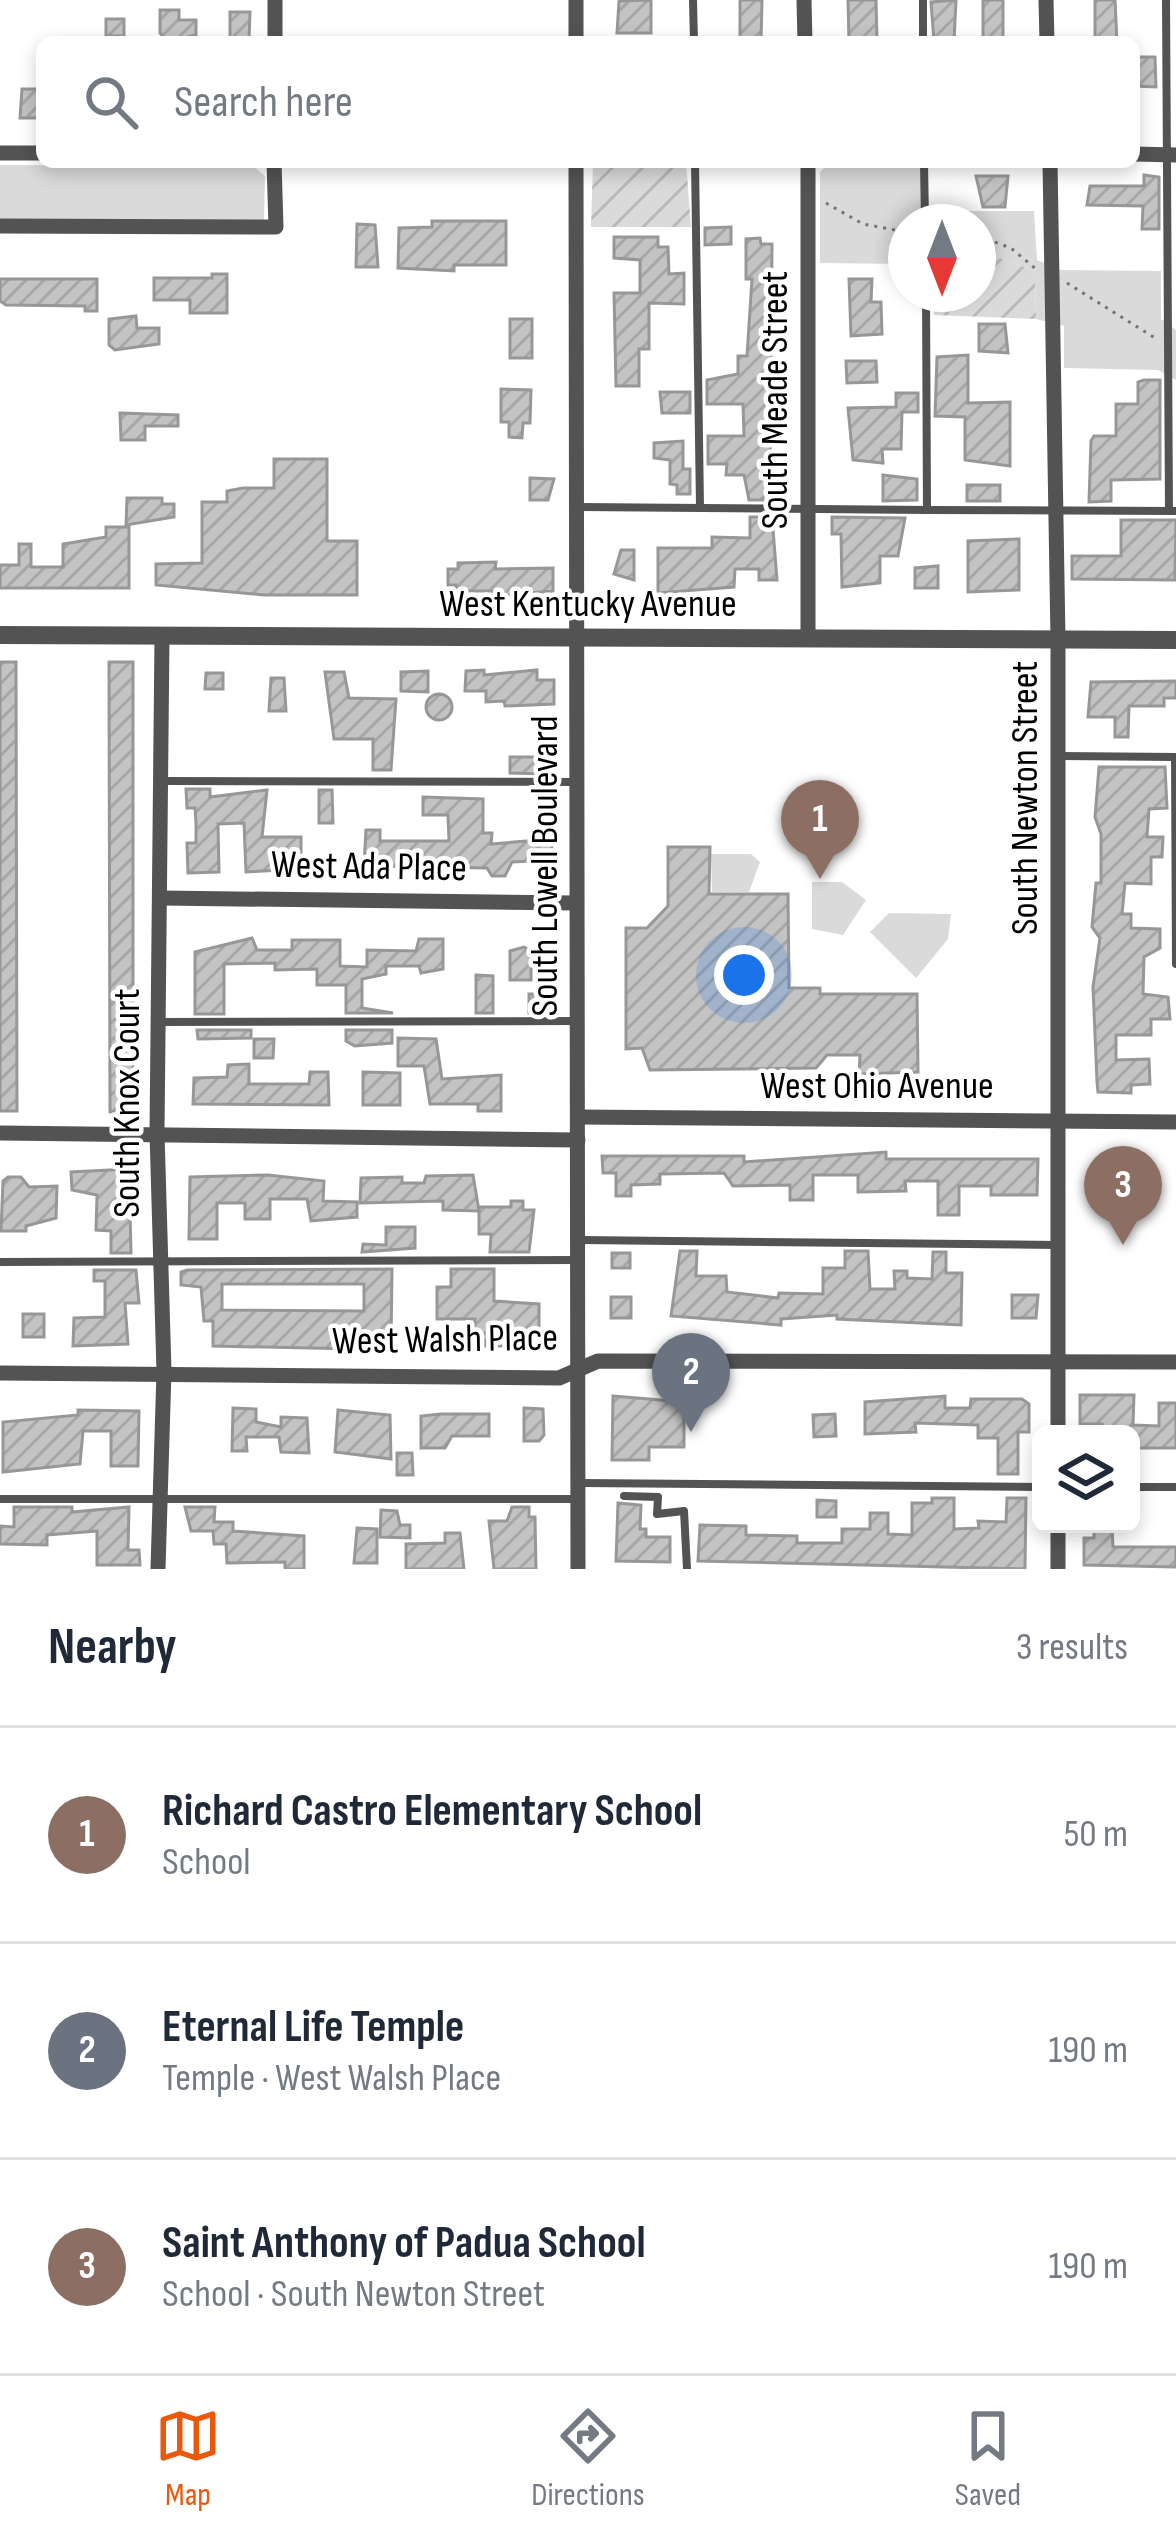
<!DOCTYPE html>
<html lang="en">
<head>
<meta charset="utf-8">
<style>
	:root { --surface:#fff; --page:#f2f2f3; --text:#1f2937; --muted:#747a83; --line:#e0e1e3; --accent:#ea580c }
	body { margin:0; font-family:"Sofia Sans Condensed",sans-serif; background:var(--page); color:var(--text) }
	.controls { position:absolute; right:36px; bottom:36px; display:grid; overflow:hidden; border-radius:18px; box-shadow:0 6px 18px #0003 }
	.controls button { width:108px; height:108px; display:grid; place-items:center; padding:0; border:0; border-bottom:3px solid var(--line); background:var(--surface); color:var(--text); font:60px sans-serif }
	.compass { position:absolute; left:888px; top:204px; width:108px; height:108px; border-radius:50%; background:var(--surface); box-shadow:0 6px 18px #0003; rotate:180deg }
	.you { position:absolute; left:744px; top:975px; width:42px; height:42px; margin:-30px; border:9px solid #fff; border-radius:50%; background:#1a73e8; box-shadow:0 0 0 18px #1a73e833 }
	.badge { display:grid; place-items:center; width:78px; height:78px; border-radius:50%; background:var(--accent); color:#fff; font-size:39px; font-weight:700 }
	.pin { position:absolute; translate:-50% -99px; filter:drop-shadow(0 3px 6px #0008) }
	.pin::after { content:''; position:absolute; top:63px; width:42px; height:36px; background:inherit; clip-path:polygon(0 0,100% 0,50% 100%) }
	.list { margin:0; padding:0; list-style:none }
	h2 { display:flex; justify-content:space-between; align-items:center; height:156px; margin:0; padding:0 48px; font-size:51px }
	h2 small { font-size:39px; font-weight:400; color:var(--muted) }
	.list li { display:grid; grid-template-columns:78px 1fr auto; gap:36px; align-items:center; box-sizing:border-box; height:216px; padding:0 48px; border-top:3px solid var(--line) }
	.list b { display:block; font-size:45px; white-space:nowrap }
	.list p { margin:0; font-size:39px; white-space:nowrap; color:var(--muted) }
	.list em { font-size:39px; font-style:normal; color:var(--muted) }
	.icon { flex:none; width:66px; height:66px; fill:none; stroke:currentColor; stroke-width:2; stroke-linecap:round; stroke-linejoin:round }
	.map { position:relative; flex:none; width:1176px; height:1569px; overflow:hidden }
	.search { position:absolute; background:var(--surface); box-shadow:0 6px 18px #0003; left:36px; right:36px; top:36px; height:132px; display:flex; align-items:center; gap:30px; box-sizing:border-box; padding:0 42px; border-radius:18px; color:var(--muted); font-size:45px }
	.sheet { height:804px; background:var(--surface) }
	nav { display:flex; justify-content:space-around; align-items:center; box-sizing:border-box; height:168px; border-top:3px solid var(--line); background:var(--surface); font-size:33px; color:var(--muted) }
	nav a { display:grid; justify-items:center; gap:6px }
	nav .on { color:var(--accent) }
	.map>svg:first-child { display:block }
	.green { fill:#dadada }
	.garden { fill:url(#garden-furrows) }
	.building { fill:url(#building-hatch); stroke:#979797; stroke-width:3; fill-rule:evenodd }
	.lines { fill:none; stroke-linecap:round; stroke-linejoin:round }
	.path { stroke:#757575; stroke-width:3; stroke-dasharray:3 6; stroke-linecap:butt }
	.service { stroke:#535353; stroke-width:8 }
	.minor { stroke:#535353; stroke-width:15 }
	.tertiary { stroke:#535353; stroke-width:18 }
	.labels { text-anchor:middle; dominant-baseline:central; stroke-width:9; stroke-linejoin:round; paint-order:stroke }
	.street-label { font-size:39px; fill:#000; stroke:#fff }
</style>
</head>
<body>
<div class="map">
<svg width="1176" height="1569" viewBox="0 0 1176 1569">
	<defs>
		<pattern id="garden-furrows" width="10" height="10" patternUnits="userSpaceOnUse" patternTransform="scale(3)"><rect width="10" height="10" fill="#dadada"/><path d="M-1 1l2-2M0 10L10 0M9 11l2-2" fill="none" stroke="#b9b9b9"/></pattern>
		<pattern id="building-hatch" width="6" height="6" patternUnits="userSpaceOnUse" patternTransform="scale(3)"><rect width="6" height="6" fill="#c3c3c3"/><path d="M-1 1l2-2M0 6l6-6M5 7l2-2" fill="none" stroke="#a6a6a6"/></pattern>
	</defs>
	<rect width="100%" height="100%" fill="#fff"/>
	<g class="green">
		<polygon points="0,165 253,166 265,176 264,220 0,224"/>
		<polygon points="827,165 922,166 922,211 1034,211 1037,260 1061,270 1161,271 1161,319 1176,330 1176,380 1158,370 1064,368 1064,326 1036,319 1035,271 978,250 978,222 906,222 906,264 820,263 820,172"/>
		<polygon points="711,854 751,854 760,862 749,892 712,892"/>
		<polygon points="812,882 842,882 866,900 843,935 812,929"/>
		<polygon points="889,913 951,914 948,939 916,978 870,932"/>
	</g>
	<g class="garden">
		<polygon points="593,162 686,162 691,227 591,227"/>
		<polygon points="978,250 1035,271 1036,319 934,315 933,294 978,294"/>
	</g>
	<g class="building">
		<polygon points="651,0 651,33 617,33 619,1"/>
		<polygon points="740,0 762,0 761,42 740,42"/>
		<polygon points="848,0 876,0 877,42 849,42"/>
		<polygon points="956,0 954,42 934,41 931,2"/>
		<rect x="983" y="0" width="20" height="42"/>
		<polygon points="1095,0 1115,0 1117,42 1095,42"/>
		<polygon points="160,10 179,10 179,20 196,20 196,35 167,42 160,33"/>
		<polygon points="230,12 250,12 249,40 230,40"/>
		<rect x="106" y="19" width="18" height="17"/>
		<polygon points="1134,57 1155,57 1156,87 1134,86"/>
		<polygon points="22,89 42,89 42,118 20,118"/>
		<polygon points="1144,175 1159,177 1159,229 1142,229 1143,206 1087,205 1090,186 1144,186"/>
		<polygon points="976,176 1008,176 1005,207 983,207"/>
		<polygon points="432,221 506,221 506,265 454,265 454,271 398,268 399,228 432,227"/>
		<polygon points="357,224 375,225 378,267 356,267"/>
		<polygon points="731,227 731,244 705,245 705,228"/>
		<polygon points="614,237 658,237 658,247 668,247 669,274 684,273 684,304 649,303 649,349 639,349 639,386 616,386 614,293 640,293 640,260 614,258"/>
		<polygon points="760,238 761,244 772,244 770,500 749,500 744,475 726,475 727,464 708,464 708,436 744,436 743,404 707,404 707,380 738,374 738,356 747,356 752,279 746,279 746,239"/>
		<polygon points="212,274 227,274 227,313 190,313 190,300 154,300 154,278 212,278"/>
		<polygon points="0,279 97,279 97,311 85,311 85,306 6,305 0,301"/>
		<polygon points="849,279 872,279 871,302 881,302 882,334 851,336"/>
		<polygon points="136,316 137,328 159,328 159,344 115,350 109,345 109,319"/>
		<rect x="510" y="319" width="22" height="39"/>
		<polygon points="979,324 1005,324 1008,353 979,351"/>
		<polygon points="968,355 968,403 1010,402 1010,466 965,460 965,417 935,416 937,357"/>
		<polygon points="846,361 876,361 877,382 847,383"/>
		<polygon points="1144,380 1160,380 1160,479 1111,480 1111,501 1089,502 1091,441 1094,436 1116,436 1116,404 1138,404 1138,382"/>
		<polygon points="501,389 531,390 530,423 523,423 522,438 509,437 509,422 501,422"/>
		<polygon points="660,392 690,392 690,413 662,413"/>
		<polygon points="896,393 918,393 918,412 902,412 901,449 882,449 883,463 853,460 848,408 896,407"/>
		<polygon points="120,413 178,415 178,426 145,426 145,440 121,440"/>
		<polygon points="683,441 683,469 690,469 690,494 677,494 677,485 670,484 670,460 654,458 654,443"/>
		<polygon points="274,459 327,459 327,541 357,541 357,595 264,595 156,585 156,564 202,563 202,502 227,502 227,491 243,488 274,488"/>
		<polygon points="883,475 917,479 917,500 883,501"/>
		<polygon points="530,478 554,479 548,500 530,500"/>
		<rect x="967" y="485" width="33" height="16"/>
		<polygon points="127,498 162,498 162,504 174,504 174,517 126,525"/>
		<polygon points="750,517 772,517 777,580 759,580 759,569 735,569 734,587 658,593 658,548 712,548 712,537 750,538"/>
		<polygon points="832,517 905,518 898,556 880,556 880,583 842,587 841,534 832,534"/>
		<polygon points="1121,520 1176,520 1175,580 1072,579 1072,556 1121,556"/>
		<polygon points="106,527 129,527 129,588 0,588 0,565 19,565 19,544 31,544 31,567 63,567 63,544 106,537"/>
		<polygon points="1019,539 1019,590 968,592 968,541"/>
		<polygon points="621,550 634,550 634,580 614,574"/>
		<polygon points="496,562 495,569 553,568 553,591 494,596 494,591 456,591 456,585 448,585 448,569 458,569 458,563"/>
		<polygon points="938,566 938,588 915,588 915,568"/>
		<polygon points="0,662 16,662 17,1111 0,1111"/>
		<polygon points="109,662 133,662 133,1112 110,1112"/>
		<polygon points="484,670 484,675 537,670 537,680 554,680 554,704 505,706 504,701 486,702 486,691 465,691 466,671"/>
		<polygon points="428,671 428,692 401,691 401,672"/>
		<polygon points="325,672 344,672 349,698 396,699 391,770 373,770 373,739 334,739"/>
		<polygon points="206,673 223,673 223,689 205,689"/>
		<polygon points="271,678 284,678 286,711 269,711"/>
		<polygon points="1176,681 1176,698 1164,698 1164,706 1129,706 1128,737 1115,737 1115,717 1088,717 1091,682"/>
		<circle cx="439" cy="707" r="13"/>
		<polygon points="510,757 546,757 546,774 510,773"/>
		<polygon points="1099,767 1165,767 1167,808 1149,809 1147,837 1163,837 1162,857 1151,857 1151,884 1125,883 1122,914 1131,914 1131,928 1160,929 1160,948 1144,957 1143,994 1168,997 1170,1019 1151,1019 1151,1035 1116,1035 1116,1060 1149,1059 1150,1084 1131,1085 1131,1093 1098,1092 1097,1082 1093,987 1100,938 1092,927 1096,883 1101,883 1101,834 1095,817"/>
		<polygon points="186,789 210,789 210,797 267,790 262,837 301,837 301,869 246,872 244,823 218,824 219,872 188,873 187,843 196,843 196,823 195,808 187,808"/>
		<polygon points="319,790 332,790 333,823 319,823"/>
		<polygon points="423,797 483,799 483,833 492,833 491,844 552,839 552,860 512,862 505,876 492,876 487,868 364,866 366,830 380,830 380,841 449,841 448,815 423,815"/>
		<polygon points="668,847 710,847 709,894 788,894 789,988 820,988 820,994 917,994 918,1072 859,1074 860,1055 827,1055 816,1068 650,1070 642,1048 626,1049 626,928 647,928 668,906"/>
		<polygon points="252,938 257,950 292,950 292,940 340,940 340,966 367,967 367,950 416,951 419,939 443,939 443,969 421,973 419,966 386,966 386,974 362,979 362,1008 393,1013 346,1013 346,985 317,985 317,969 275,970 275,963 224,964 224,1014 195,1014 195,952"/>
		<polygon points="524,947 531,951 531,980 510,980 510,951"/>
		<polygon points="476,975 493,976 493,1013 476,1013"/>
		<rect x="529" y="994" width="20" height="19"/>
		<polygon points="197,1030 251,1030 251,1038 198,1039"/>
		<polygon points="346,1030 392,1030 392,1043 355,1046 346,1041"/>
		<polygon points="398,1038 436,1039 442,1079 501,1075 501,1111 478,1111 478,1104 430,1104 424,1066 398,1066"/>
		<polygon points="254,1039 274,1039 273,1058 254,1058"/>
		<polygon points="249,1064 249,1084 309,1084 310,1072 328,1072 329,1105 193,1104 194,1078 227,1077 228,1065"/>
		<polygon points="363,1072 400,1073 400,1105 363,1105"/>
		<polygon points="886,1152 886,1159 1038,1159 1037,1195 991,1195 991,1186 959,1186 959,1215 938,1215 938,1181 905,1181 906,1191 858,1192 858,1175 813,1175 813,1200 790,1200 790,1185 733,1186 724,1173 660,1174 660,1184 631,1185 631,1196 616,1196 616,1173 603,1173 602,1156 744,1156 744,1162"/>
		<polygon points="129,1169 131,1253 111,1253 111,1231 96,1230 97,1195 72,1190 71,1172"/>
		<polygon points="268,1175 324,1181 323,1201 357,1202 357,1217 311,1221 307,1199 270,1199 270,1219 245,1219 245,1203 217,1203 217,1239 189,1239 190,1177"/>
		<polygon points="473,1175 479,1211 443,1210 443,1201 360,1203 361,1178 402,1177 402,1183 424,1183 426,1176"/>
		<polygon points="8,1177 21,1177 29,1187 57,1186 56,1218 26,1226 26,1231 1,1231 3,1181"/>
		<polygon points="511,1201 523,1201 523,1210 534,1210 529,1252 490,1252 491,1234 479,1234 479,1207 511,1207"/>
		<polygon points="386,1227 415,1227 415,1248 362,1252 363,1244 386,1245"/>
		<polygon points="680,1251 697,1251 696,1276 726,1276 727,1292 778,1298 779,1293 823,1294 823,1268 845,1268 845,1251 868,1251 870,1289 895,1289 894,1271 907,1271 907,1278 932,1279 933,1252 946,1252 946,1273 962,1273 961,1325 837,1319 837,1315 781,1319 781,1325 671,1316"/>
		<rect x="612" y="1253" width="18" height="15"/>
		<path d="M392 1269 391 1345H354V1349L213 1346V1321H204L201 1287 181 1285V1272L187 1270ZM222 1284H364V1311L222 1310Z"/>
		<polygon points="451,1269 494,1269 494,1301 539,1304 539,1346 485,1346 485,1340 474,1340 475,1319 437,1319 437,1287 451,1287"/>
		<polygon points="94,1270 136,1270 139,1303 125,1303 128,1344 73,1346 74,1318 105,1317 105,1281 94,1281"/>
		<polygon points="1012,1295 1038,1295 1036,1318 1012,1318"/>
		<rect x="611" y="1297" width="20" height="21"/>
		<rect x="23" y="1314" width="21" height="23"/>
		<polygon points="1080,1395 1134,1395 1133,1425 1159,1426 1159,1403 1176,1403 1176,1448 1131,1448 1131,1434 1102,1434 1102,1424 1080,1424"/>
		<polygon points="613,1396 684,1402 684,1447 649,1447 649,1460 612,1460"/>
		<polygon points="945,1396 945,1408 970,1408 971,1399 1022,1399 1029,1404 1029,1432 1018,1432 1018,1474 998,1474 998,1438 978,1438 978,1425 915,1423 916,1432 865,1434 865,1402"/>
		<polygon points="233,1408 256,1409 256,1422 281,1427 281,1417 307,1418 309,1453 281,1452 279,1437 246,1437 247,1451 232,1451"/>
		<polygon points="524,1408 543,1409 544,1435 539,1441 524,1441"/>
		<polygon points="78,1410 139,1411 138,1466 111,1466 111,1431 83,1431 80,1464 3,1472 3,1422 78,1415"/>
		<polygon points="338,1410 390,1415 391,1459 335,1452"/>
		<polygon points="441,1414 489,1414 489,1436 452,1436 445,1448 421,1448 421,1416"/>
		<polygon points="835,1414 836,1436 814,1437 813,1415"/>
		<polygon points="397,1453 412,1453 413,1475 397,1475"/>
		<polygon points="932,1498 954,1498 954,1529 979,1528 978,1521 1006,1522 1007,1498 1026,1498 1025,1569 698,1561 700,1525 746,1526 746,1535 797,1536 797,1543 842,1543 842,1529 870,1529 870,1513 888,1513 888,1534 912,1535 912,1503 932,1503"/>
		<polygon points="817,1500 836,1501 836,1517 817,1517"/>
		<polygon points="618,1503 641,1505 640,1529 646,1529 646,1537 670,1537 670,1562 616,1561"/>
		<polygon points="14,1507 72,1507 72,1512 129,1507 128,1550 139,1550 140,1565 97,1565 97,1531 47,1535 47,1545 0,1544 0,1526 14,1527"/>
		<polygon points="185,1507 215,1507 214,1522 233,1522 233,1531 304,1536 304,1569 285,1569 285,1562 227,1563 226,1544 214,1544 213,1531 191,1531"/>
		<polygon points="512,1507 529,1507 529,1517 535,1517 536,1569 494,1569 489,1521 507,1521"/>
		<polygon points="381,1510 397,1511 400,1525 410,1525 410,1538 380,1537"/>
		<polygon points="1094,1527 1112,1527 1113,1547 1176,1547 1176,1567 1084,1565 1084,1538 1094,1538"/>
		<polygon points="357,1528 377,1529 377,1563 354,1563"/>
		<polygon points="445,1533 460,1533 464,1569 406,1569 406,1544 445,1543"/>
	</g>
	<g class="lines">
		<g class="path">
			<polyline points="826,203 863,224 906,232"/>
			<polyline points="978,236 1011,248 1037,270"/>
			<polyline points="1067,283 1155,338"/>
		</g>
		<g class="service">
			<polyline points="693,0 694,42"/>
			<polyline points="923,0 923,42"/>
			<polyline points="1166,0 1169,511"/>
			<polyline points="695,162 700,507"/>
			<polyline points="924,162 925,222"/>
			<polyline points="579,507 927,510 926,294"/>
			<polyline points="927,510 1176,511"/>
			<polyline points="1060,756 1176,757"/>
			<polyline points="1175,757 1176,964"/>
			<polyline points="163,781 577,782"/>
			<polyline points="160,1022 577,1021"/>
			<polyline points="580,1240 1057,1245"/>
			<polyline points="0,1262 575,1260"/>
			<polyline points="581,1483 1041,1487"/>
			<polyline points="1131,1487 1176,1487"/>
			<polyline points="624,1496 658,1497 657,1514 684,1511 687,1569"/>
			<polyline points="0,1499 578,1499"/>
		</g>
		<g class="minor">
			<polyline points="576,0 576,42"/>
			<polyline points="804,0 805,42"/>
			<polyline points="1046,0 1047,42"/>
			<polyline points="275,42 275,0"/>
			<polyline points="0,153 42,153"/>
			<polyline points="1134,154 1176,155"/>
			<polyline points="576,162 578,1569"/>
			<polyline points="808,162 808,638"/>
			<polyline points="1050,162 1058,639 1058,1434"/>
			<polyline points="0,226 276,227 274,162"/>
			<polyline points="161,898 576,903"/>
			<polyline points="578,1117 1176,1122"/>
			<polyline points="0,1133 578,1140"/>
			<polyline points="0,1373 559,1378 598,1361 1176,1362"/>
			<polyline points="1058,1524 1058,1569"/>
			<polyline points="158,1569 164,1371 157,1133 162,636"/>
		</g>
		<polyline class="tertiary" points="0,635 1176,640"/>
	</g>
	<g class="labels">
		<g class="street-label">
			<text transform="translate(775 400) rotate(-90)">South Meade Street</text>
			<text x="588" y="604">West Kentucky Avenue</text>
			<text transform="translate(1025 798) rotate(-90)">South Newton Street</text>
			<text transform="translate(545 866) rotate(-90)">South Lowell Boulevard</text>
			<text transform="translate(369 867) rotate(1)">West Ada Place</text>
			<text x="877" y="1086">West Ohio Avenue</text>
			<text transform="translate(127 1103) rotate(-90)">South Knox Court</text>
			<text transform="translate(445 1340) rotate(-1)">West Walsh Place</text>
		</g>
	</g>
</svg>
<div class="controls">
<button><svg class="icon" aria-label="layers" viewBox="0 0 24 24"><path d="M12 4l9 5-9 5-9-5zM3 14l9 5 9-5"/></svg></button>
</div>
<svg class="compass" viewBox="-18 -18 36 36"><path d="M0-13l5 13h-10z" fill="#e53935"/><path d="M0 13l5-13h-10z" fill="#747a83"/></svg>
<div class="you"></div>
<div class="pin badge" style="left:820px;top:879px;background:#8d6e63">1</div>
<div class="pin badge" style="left:691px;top:1432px;background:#6b7280">2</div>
<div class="pin badge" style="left:1123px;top:1245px;background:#8d6e63">3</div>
<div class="search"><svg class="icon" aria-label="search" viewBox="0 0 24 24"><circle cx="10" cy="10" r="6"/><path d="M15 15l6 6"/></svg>Search here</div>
</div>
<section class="sheet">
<h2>Nearby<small>3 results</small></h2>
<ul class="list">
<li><span class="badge" style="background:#8d6e63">1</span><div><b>Richard Castro Elementary School</b><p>School</p></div><em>50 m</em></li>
<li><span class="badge" style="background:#6b7280">2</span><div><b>Eternal Life Temple</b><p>Temple · West Walsh Place</p></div><em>190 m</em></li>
<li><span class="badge" style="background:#8d6e63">3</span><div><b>Saint Anthony of Padua School</b><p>School · South Newton Street</p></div><em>190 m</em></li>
</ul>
</section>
<nav>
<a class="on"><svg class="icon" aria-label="map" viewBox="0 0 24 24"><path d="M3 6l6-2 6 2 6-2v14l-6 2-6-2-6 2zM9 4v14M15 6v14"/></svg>Map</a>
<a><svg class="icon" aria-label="directions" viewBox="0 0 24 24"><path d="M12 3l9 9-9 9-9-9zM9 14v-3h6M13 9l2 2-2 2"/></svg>Directions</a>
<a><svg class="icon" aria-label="saved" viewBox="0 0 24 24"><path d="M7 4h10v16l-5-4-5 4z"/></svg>Saved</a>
</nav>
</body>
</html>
